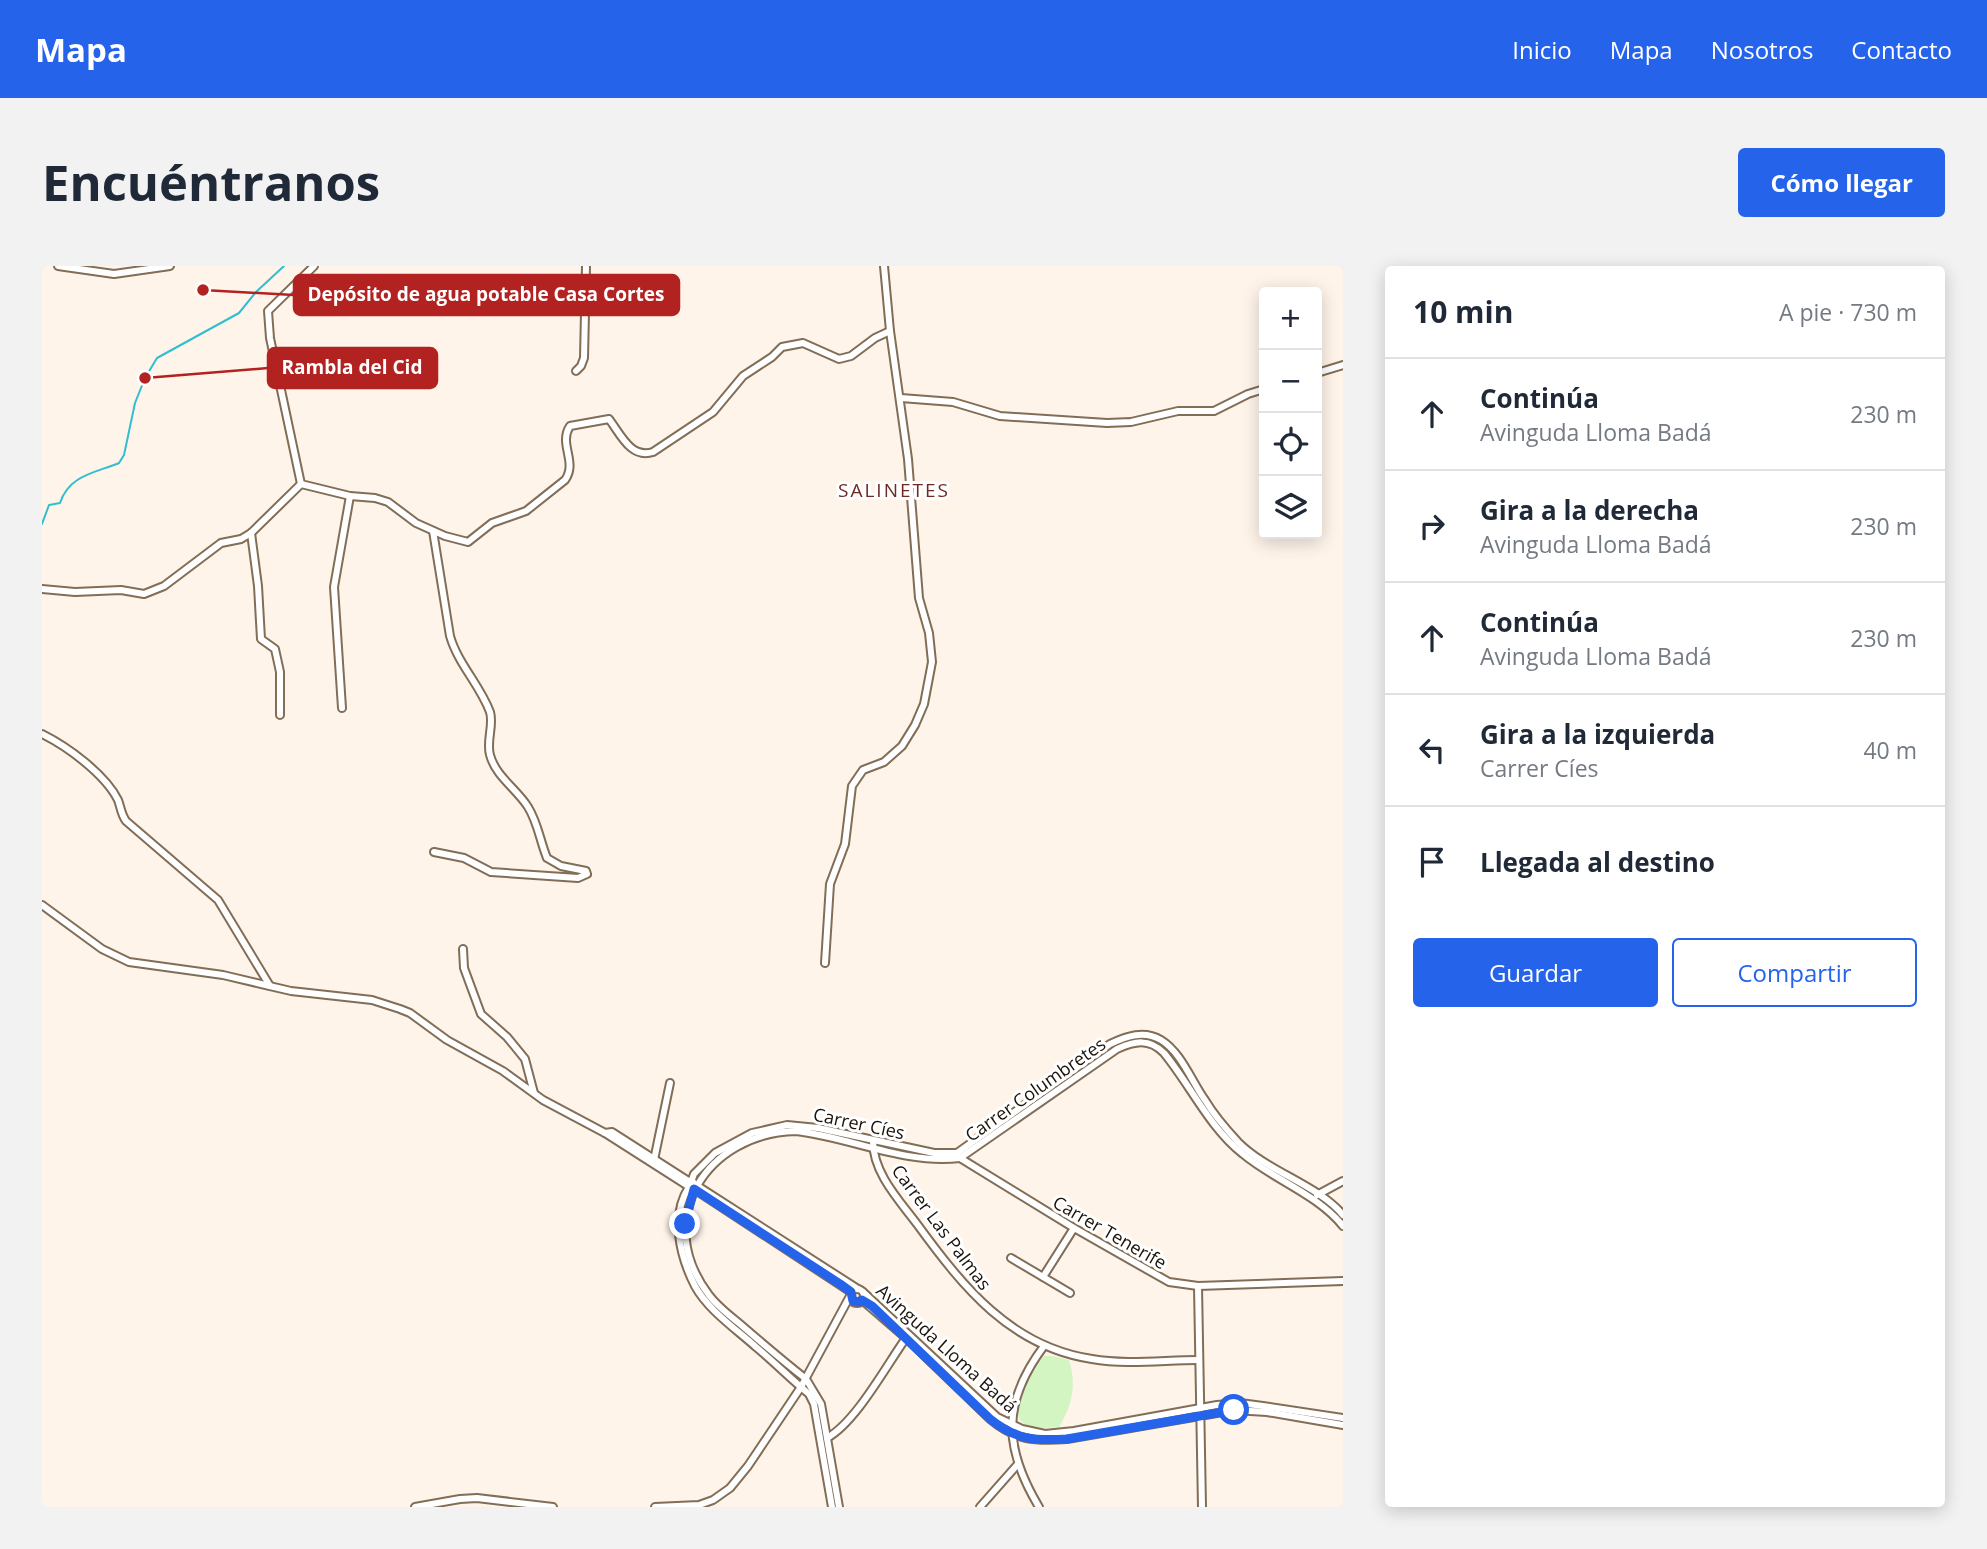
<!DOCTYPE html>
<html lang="es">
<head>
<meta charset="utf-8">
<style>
	:root { --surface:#fff; --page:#f2f2f3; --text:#1f2937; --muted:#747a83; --line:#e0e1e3; --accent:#2563eb }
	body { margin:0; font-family:"Open Sans",sans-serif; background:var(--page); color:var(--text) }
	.controls { position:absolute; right:21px; top:21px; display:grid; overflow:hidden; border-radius:7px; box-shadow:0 4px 18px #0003 }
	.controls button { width:63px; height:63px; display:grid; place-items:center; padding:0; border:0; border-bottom:2px solid var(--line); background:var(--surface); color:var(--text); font:35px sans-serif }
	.stop { position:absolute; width:21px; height:21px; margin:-16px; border:5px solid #2563eb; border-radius:50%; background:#fff }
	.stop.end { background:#2563eb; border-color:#fff; box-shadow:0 2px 7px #0008 }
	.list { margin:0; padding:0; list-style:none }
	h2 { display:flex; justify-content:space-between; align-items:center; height:91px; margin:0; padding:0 28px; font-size:30px }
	h2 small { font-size:23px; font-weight:400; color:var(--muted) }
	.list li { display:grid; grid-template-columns:46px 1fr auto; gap:21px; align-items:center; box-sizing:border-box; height:112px; padding:0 28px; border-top:2px solid var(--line) }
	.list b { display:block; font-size:26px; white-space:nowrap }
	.list p { margin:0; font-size:23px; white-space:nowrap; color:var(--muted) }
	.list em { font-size:23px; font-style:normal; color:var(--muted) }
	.actions { display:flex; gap:14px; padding:21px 28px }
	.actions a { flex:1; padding:16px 0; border:2px solid var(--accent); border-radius:7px; text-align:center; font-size:24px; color:var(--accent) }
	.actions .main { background:var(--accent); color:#fff }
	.icon { flex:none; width:38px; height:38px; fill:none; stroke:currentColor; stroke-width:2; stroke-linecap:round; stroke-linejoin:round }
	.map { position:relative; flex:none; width:1301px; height:1241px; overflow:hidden; border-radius:7px }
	header { display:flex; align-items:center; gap:42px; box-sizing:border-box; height:98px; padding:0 35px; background:var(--accent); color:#fff }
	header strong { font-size:33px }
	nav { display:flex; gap:38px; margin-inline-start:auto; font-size:24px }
	.intro { display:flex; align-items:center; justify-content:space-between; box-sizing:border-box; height:168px; padding:0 42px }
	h1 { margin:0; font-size:49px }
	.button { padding:18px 32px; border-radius:7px; background:var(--accent); color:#fff; font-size:24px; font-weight:700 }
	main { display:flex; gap:42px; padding:0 42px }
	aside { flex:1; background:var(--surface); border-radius:7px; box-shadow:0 4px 18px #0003 }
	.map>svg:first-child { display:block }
	.green { fill:#d3f5c1 }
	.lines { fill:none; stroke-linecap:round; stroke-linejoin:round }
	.stream { stroke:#31becf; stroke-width:2 }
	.minor-casing { stroke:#826d56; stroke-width:10 }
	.minor { stroke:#fff; stroke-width:6 }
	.route { stroke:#2563eb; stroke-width:9 }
	.labels { text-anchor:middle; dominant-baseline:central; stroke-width:6; stroke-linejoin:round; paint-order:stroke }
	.street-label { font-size:18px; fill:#1b130a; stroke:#fff }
	.neighbourhood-label { font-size:19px; letter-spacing:2px; fill:#6e2924; stroke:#fff }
	.leader { fill:none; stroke:#b22221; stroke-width:2.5 }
	.callout-dot { fill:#b22221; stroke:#fff; stroke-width:2.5 }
	.callout { fill:#b22221; stroke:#b22221; stroke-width:2.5 }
	.callout-label { font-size:19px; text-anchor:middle; font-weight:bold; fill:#fff }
</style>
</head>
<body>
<header>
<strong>Mapa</strong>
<nav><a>Inicio</a><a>Mapa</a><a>Nosotros</a><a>Contacto</a></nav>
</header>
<div class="intro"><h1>Encuéntranos</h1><a class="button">Cómo llegar</a></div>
<main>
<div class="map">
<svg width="1301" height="1241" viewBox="0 0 1301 1241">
	<rect width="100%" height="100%" fill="#fef4ea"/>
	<path class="green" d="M1002 1090H1011L1027 1094C1035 1118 1030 1140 1017 1161 1005 1162 988 1165 979 1155 967 1143 991 1099 1002 1090Z"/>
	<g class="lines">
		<path class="stream" d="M0 258 7 239 18 237C27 209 53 207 77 197L82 189 93 137 103 112 115 92 197 47 214 26 242 0"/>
		<g class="minor-casing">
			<g id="minor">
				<polyline points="16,0 72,8 128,0"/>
				<path d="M272 0 226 45 228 72 259 218 308 230 333 232 346 236 374 257 403 270 426 276 450 257 484 245 523 214C536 196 516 178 528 160L567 153C579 169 589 193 611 186L671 146 701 110 730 91 740 81 761 77 797 93 809 90 833 72 848 65"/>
				<polyline points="534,105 539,100 542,92 544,0"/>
				<polyline points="1275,107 1301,99"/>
				<polyline points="859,132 911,136 958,150 1065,157 1089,156 1136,145 1172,145 1206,128 1222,123"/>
				<path d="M391 265 408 370C416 398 438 419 448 446 452 459 444 475 448 489 454 511 475 523 486 541 496 557 498 575 505 592L519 600 544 605 545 608 536 612 449 606 422 592 392 586"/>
				<polyline points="209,267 216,320 219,373 233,383 238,406 238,449"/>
				<polyline points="0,323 33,326 79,324 102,328 122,320 179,277 199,273 209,267 259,218"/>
				<polyline points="300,442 292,321 308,230"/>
				<path d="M0 468C26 481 63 508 76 534 79 542 79 548 84 555L176 634 228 720"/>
				<polyline points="0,639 60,683 87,696 181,709 249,725 330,734 358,743 368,747 405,774 461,805 501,834 563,867 646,920"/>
				<polyline points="421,683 422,702 439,748 465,771 483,793 492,827"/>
				<polyline points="783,697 788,618 803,578 810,520 821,504 842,496 860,480 873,459 882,438 890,396 887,367 877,332 866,193 848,65 842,0"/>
				<polyline points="563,867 570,866 648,916 651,916"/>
				<path d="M831 875C831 907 857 934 875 958 921 1021 969 1081 1050 1093 1084 1099 1122 1094 1156 1094"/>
				<path d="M915 887 1068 778C1085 770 1102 764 1119 774 1139 786 1150 816 1163 834 1172 849 1184 863 1196 876 1226 906 1276 919 1301 949"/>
				<polyline points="918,892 1032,962 1127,1016 1156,1020 1301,1015"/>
				<polyline points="612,894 628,817"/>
				<polyline points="649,916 652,908 673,887 710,867 745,859 776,862 892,887 915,887"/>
				<polyline points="654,919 816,1023"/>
				<path d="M647 921C628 950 638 991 653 1020 666 1044 694 1063 714 1081 732 1096 749 1113 767 1128L772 1138 790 1241"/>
				<polyline points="652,923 809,1026"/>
				<polyline points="1275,929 1301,915"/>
				<polyline points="969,992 1028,1027"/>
				<polyline points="1001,1011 1032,962"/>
				<polyline points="1156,1020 1160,1241"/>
				<circle cx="815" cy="1030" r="7"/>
				<polyline points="821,1026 955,1151 980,1163 1003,1168 1032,1165 1175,1139 1198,1137 1221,1140 1301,1152"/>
				<path d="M820 1034 864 1072 948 1153C974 1175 993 1175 1025 1173L1192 1144 1225 1146 1301 1159"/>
				<path d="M785 1172C814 1156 844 1100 864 1072"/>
				<polyline points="373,1241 418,1233 435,1232 511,1241"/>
				<polyline points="613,1241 657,1239 671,1234 688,1222 706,1200 759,1121 808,1030"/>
				<path d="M797 1241 779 1138 764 1113C741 1095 720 1077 698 1058 687 1049 675 1040 667 1029 609 953 665 867 754 865 808 871 863 899 918 892L1075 783C1093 775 1107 772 1122 787 1149 820 1167 861 1201 888 1232 914 1275 928 1301 960"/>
				<polyline points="938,1241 976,1198"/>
				<path d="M997 1241C961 1181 960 1136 1002 1080"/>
			</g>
		</g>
		<use href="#minor" class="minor"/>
	</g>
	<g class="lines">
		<path class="route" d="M643 958 652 923 798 1018 809 1026 811 1035 817 1036 820 1034 830 1040 948 1153C974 1174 993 1175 1025 1173L1192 1144"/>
	</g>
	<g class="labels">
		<g class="street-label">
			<text transform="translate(993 823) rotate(-35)">Carrer Columbretes</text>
			<text transform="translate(817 857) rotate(12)">Carrer Cíes</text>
			<text transform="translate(900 961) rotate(53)">Carrer Las Palmas</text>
			<text transform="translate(1068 966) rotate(30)">Carrer Tenerife</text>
			<text transform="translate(905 1082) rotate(42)">Avinguda Lloma Badá</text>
		</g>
		<g class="neighbourhood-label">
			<text x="852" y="224">SALINETES</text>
		</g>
	</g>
	<path class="leader" d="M161 24L252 29M103 112L226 102"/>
	<g class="callout-dot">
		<circle cx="161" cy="24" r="7"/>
		<circle cx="103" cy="112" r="7"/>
	</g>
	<g class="callout">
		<rect x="252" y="9" width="385" height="40" rx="7"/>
		<rect x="226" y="82" width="169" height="40" rx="7"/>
	</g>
	<g class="callout-label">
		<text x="444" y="35">Depósito de agua potable Casa Cortes</text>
		<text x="310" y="108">Rambla del Cid</text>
	</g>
</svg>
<div class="controls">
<button>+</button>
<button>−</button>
<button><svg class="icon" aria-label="locate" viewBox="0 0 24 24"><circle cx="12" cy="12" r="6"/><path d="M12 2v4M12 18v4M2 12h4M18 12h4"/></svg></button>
<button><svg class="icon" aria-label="layers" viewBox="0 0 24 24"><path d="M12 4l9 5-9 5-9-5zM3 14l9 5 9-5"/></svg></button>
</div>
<div class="stop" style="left:1192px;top:1144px"></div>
<div class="stop end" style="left:643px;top:958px"></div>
</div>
<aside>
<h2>10 min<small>A pie · 730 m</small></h2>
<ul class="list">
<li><svg class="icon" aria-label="ahead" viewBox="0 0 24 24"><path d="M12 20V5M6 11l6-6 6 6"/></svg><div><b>Continúa</b><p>Avinguda Lloma Badá</p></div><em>230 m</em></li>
<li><svg class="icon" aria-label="right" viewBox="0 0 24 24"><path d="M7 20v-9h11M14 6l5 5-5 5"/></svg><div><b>Gira a la derecha</b><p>Avinguda Lloma Badá</p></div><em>230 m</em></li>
<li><svg class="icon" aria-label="ahead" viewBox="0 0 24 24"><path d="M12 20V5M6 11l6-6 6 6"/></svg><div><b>Continúa</b><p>Avinguda Lloma Badá</p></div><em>230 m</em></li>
<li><svg class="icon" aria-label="left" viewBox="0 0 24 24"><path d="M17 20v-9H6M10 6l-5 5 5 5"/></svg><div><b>Gira a la izquierda</b><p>Carrer Cíes</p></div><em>40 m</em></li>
<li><svg class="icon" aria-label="arrive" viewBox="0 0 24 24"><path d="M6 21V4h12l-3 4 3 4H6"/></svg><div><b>Llegada al destino</b></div></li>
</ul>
<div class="actions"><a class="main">Guardar</a><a>Compartir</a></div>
</aside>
</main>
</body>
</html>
